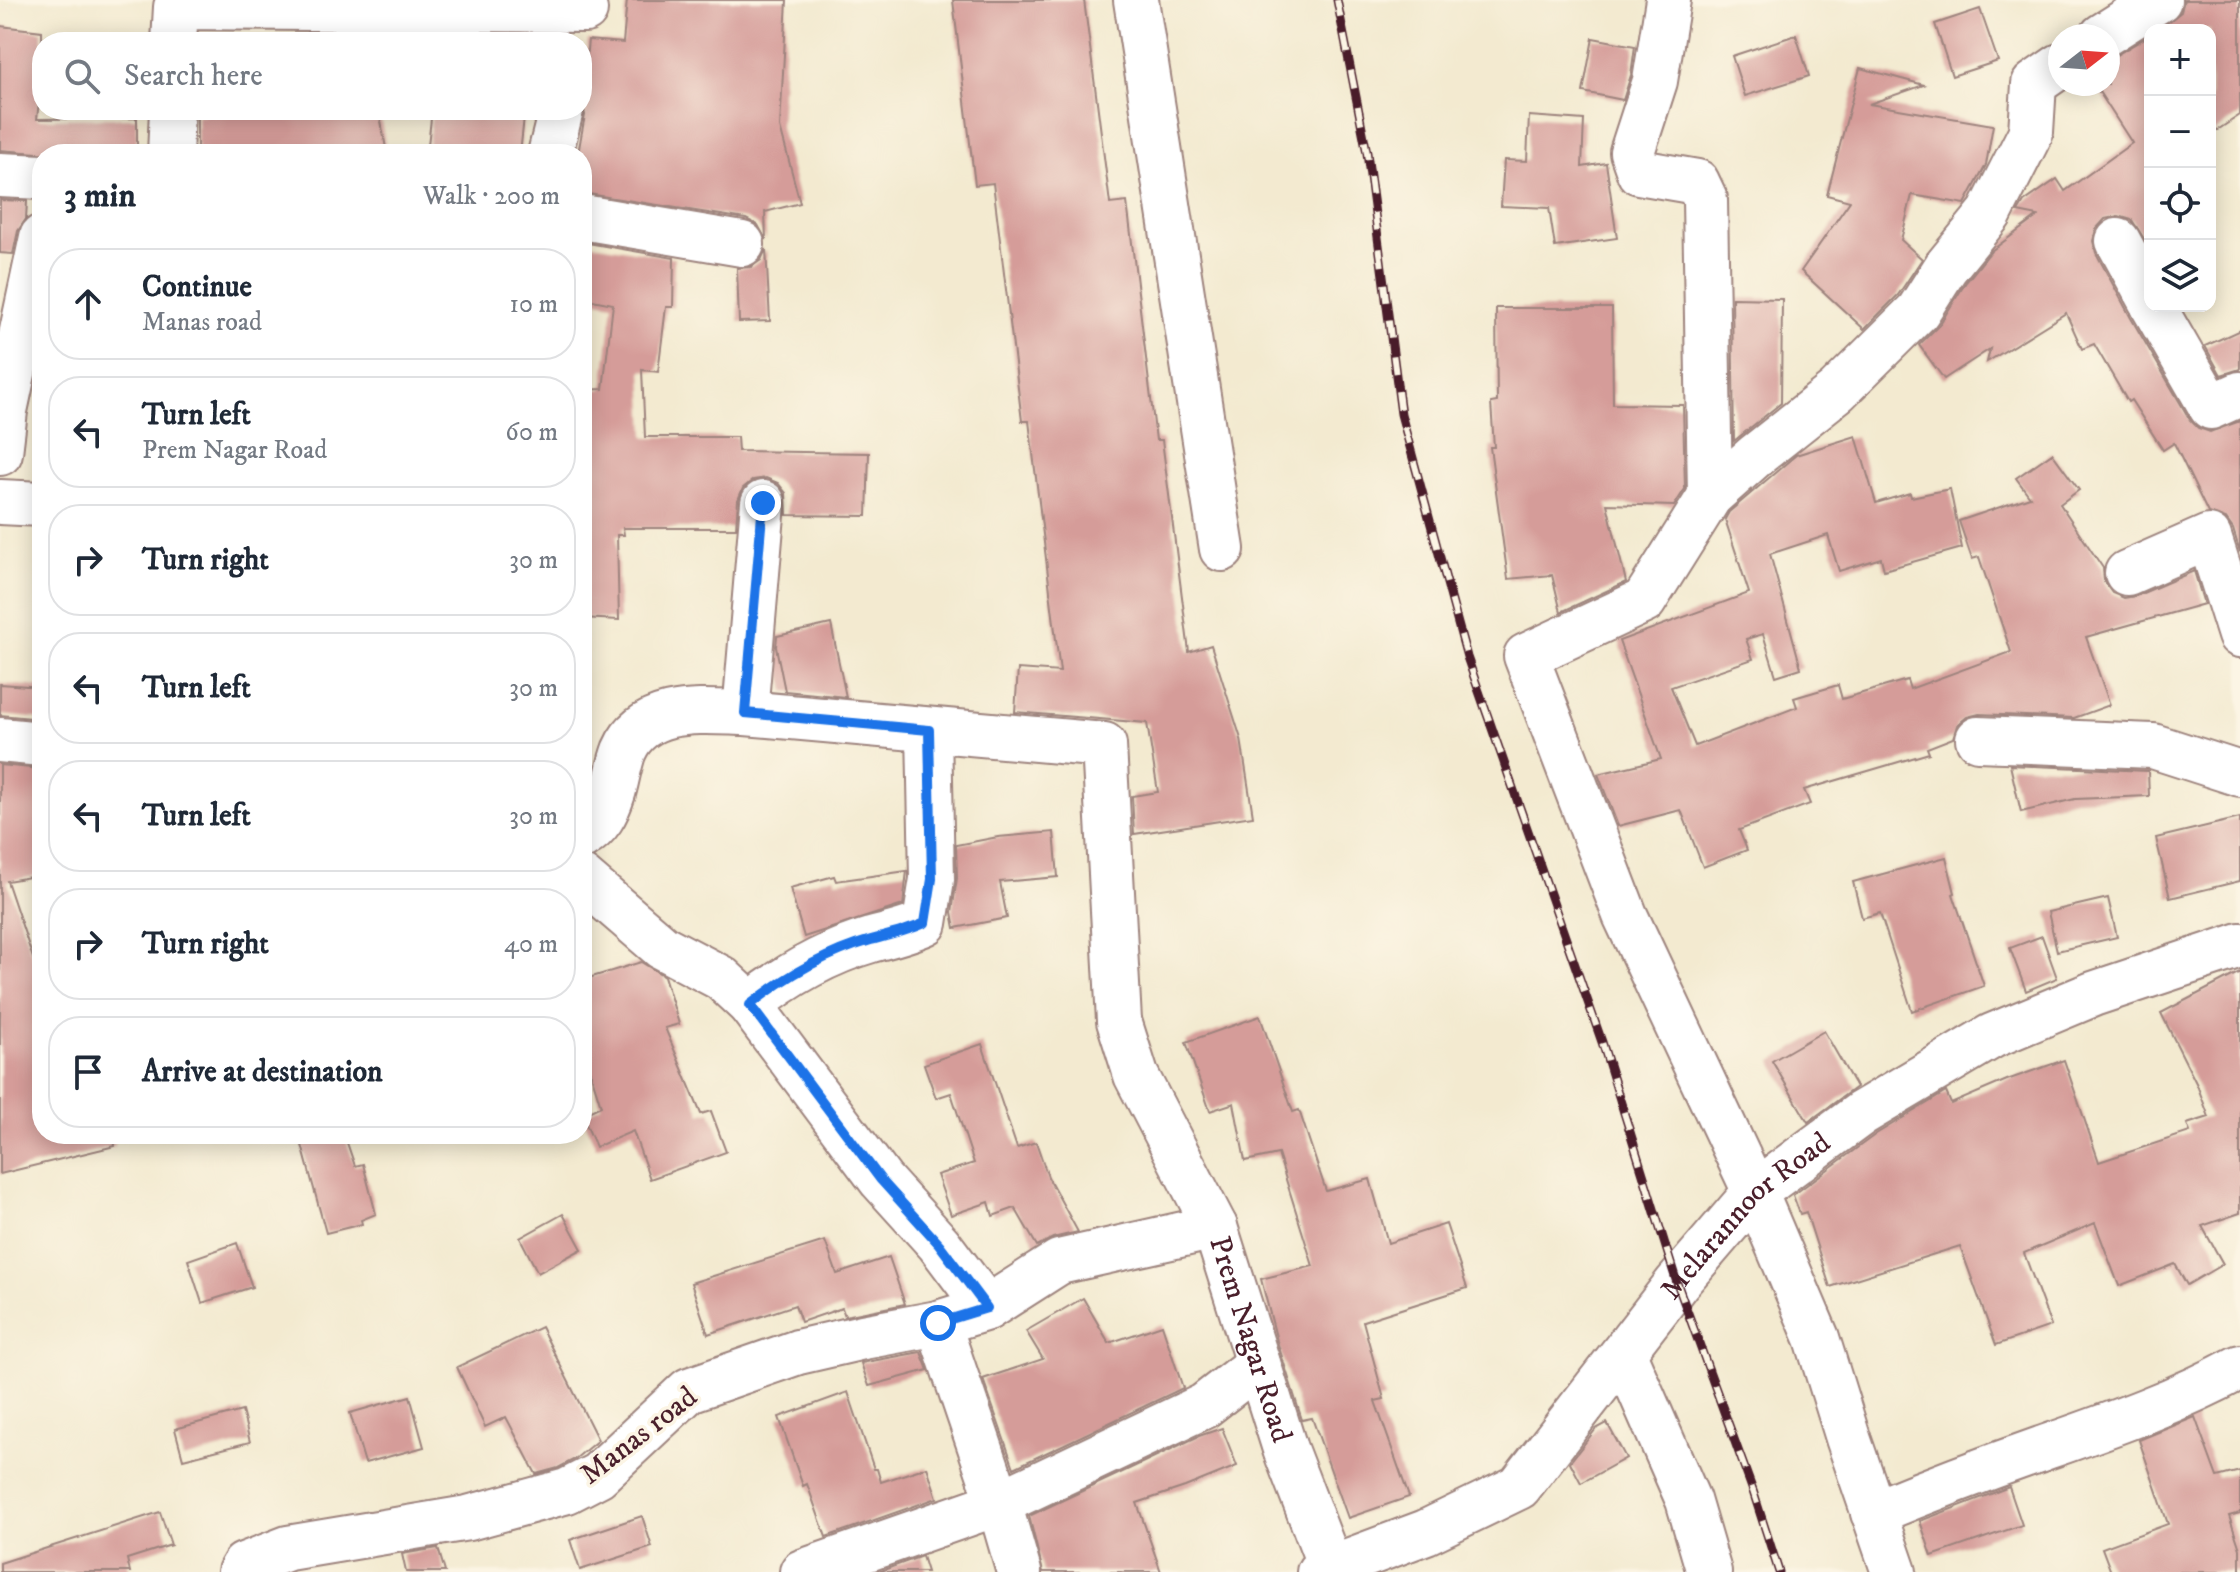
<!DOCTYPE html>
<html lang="en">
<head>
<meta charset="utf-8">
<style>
	:root { --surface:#fff; --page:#f2f2f3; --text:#1f2937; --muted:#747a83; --line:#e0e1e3 }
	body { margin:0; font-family:"IM FELL DW Pica",serif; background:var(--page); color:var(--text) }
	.controls { position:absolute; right:24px; top:24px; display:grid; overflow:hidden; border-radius:16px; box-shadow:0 4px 20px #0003 }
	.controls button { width:72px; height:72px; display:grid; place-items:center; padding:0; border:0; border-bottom:2px solid var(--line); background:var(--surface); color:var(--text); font:40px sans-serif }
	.compass { position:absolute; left:2048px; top:24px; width:72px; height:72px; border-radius:50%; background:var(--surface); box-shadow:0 4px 20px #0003; rotate:73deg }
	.stop { position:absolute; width:24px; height:24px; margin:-18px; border:6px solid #1a73e8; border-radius:50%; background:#fff }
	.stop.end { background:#1a73e8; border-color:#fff; box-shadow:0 2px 8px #0008 }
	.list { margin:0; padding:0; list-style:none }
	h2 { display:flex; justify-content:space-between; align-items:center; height:104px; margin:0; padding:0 32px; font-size:34px }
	h2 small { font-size:26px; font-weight:400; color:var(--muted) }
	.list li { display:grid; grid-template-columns:52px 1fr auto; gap:24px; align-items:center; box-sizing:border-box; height:112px; margin:0 16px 16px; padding:0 16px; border:2px solid var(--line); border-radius:32px }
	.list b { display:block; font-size:30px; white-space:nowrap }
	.list p { margin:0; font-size:26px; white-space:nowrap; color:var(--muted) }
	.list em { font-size:26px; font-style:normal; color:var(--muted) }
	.icon { flex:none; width:44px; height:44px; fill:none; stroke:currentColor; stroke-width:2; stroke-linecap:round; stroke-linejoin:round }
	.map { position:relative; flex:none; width:2240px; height:1572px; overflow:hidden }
	.search { position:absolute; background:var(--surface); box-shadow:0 4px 20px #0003; left:32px; top:32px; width:560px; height:88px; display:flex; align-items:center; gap:20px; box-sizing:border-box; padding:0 28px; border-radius:32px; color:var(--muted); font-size:30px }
	.panel { position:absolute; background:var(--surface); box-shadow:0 4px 20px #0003; left:32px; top:144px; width:560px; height:1000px; border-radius:32px }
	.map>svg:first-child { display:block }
	.building { fill:#d59c99 }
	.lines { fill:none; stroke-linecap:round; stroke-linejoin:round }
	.minor-casing { stroke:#9e847e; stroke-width:48 }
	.minor { stroke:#fff; stroke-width:44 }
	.rail-casing { stroke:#4a1f2b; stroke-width:9 }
	.rail { stroke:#fcf5e5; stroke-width:6; stroke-dasharray:18; stroke-linecap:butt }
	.route { stroke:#1a73e8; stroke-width:10 }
	.labels { text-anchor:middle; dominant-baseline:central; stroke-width:7; stroke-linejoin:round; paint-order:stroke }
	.street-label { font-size:30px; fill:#4a1f2b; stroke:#fcf5e5 }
</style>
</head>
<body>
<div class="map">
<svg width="2240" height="1572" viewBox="0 0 2240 1572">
	<rect width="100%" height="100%" fill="#fcf5e5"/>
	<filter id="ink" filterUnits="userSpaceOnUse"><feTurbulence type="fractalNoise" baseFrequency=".0125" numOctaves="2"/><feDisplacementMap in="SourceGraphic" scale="16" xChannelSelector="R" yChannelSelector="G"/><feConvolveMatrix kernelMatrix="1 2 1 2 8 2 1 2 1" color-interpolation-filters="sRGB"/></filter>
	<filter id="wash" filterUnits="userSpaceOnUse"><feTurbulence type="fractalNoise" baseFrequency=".006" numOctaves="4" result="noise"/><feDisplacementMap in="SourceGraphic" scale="32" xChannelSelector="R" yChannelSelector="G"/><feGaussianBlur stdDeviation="1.8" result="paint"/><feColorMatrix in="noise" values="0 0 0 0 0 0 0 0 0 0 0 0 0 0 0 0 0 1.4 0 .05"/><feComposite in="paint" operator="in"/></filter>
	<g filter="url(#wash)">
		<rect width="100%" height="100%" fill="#f3ead0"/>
		<g id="blocks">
			<g class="building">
				<polygon points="627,0 787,0 780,127 800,203 765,212 766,240 758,225 746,219 582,193 582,154 578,154 585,115 582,98 588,40 623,43"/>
				<polygon points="953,0 1084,0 1110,204 1127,202 1156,440 1162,440 1189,652 1211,645 1241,739 1253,816 1134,834 1132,796 1158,792 1147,723 1015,712 1018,669 1060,672 1029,421 1022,421 993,183 975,185"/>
				<polygon points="2184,0 2240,0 2240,115 2210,135 2210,30 2158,30 2181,12"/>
				<polygon points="1980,9 1998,61 1952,76 1935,24"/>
				<polygon points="0,26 42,31 42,72 37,119 137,118 137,154 50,154 0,150"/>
				<polygon points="1796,35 1809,76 1745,96 1732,56"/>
				<polygon points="2150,35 2150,248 2132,220 2119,216 2105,219 2096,229 2093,241 2096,253 2131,318 2190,420 2198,428 2210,432 2240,421 2240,552 2233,529 2226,519 2208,513 2174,443 2163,450 2131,400 2128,402 2094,344 2082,349 2066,313 1987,362 1990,349 1944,379 1919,345 1939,325 1966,282 1991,251 2038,216 2018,212 2024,202 2057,179 2065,191 2132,143 2094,84 2108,84 2108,60"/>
				<polygon points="1593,38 1635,46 1631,75 1623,100 1583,92"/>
				<polygon points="1860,68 1924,85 1869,104 1993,125 1986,165 1965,204 1912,195 1901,240 1922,259 1898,295 1864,329 1801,271 1850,201 1827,195"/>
				<polygon points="228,110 379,110 387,154 197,154 197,116"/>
				<polygon points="432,110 471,110 524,117 520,154 427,154"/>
				<polygon points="1529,116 1584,120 1582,167 1606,163 1617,238 1555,247 1549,208 1501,206 1504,160 1527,161"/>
				<polygon points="0,200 27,201 26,219 18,231 13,254 0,253"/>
				<polygon points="582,242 674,258 673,307 666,307 658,372 642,370 645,437 737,437 738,451 869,453 867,516 787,515 786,493 778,483 766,478 753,480 743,488 738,500 736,528 623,528 624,535 617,535 619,620 582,618 582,390 603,389 613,304 582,298"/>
				<polygon points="766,249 770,321 739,322 737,268 751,267 761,260"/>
				<polygon points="1732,298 1782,299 1781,403 1734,441"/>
				<polygon points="1496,308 1612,308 1613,404 1683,405 1685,489 1674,506 1607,504 1626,582 1561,612 1552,575 1508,579 1490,447 1494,447 1491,403 1497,402"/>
				<polygon points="2240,330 2240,369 2221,375 2205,346"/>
				<polygon points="1856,436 1876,503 1910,493 1911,497 1950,489 1962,548 1884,570 1881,558 1839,571 1828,535 1770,554 1801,668 1776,676 1763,634 1746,639 1753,659 1671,687 1695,746 1797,707 1794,698 1838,685 1842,699 1907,680 1910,689 2011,652 1979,557 1972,559 1959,521 2030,497 2016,478 2052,453 2079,490 2060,504 2103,568 2104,582 2112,593 2124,598 2136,596 2194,571 2204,604 2086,637 2110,705 2074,718 1979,714 1967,717 1957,725 1953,738 1927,748 1929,753 1804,790 1810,804 1739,830 1747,850 1703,867 1681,810 1618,826 1598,774 1661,759 1619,641 1749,593 1725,519 1729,512 1796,455"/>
				<polygon points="831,624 846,697 785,691 776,647 777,636"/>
				<polygon points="0,684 42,687 42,719 0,715"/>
				<polygon points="0,765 42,769 42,875 7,881 36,967 42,967 42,1134 114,1134 115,1146 0,1174"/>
				<polygon points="2010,765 2148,771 2149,796 2075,799 2021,812"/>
				<polygon points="2240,818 2240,881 2170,898 2156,838"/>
				<polygon points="1054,832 1058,877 1000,882 1007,918 955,928 952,912 957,878 956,845 998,837"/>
				<polygon points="1946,857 1955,893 1953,894 1984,986 1912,1011 1880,913 1862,918 1853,882"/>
				<polygon points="907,871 903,905 804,937 790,888 834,876 836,881"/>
				<polygon points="2108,898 2117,937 2057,951 2048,912"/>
				<polygon points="2042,936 2057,978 2026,991 2010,948"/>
				<polygon points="641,962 664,976 679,1024 665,1028 701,1114 711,1111 726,1152 650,1179 633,1131 596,1147 582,1115 601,1106 582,1045 582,980"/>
				<polygon points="2240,972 2240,1213 2202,1226 2223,1264 2187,1285 2175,1264 2119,1286 2095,1223 2024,1253 2051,1326 1996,1345 1960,1246 1830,1287 1806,1212 1800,1214 1793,1195 1876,1134 1946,1092 1951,1104 2007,1080 2064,1060 2099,1162 2190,1132 2187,1124 2209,1117 2197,1085 2161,1013"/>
				<polygon points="1260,1016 1293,1112 1299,1110 1326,1191 1370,1179 1388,1243 1446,1224 1467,1288 1363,1321 1384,1399 1375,1401 1409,1497 1348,1518 1312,1418 1302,1420 1277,1341 1261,1279 1313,1266 1278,1154 1245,1161 1234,1103 1210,1111 1186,1042"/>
				<polygon points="1824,1031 1856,1087 1808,1122 1772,1061"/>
				<polygon points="982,1044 1017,1148 1036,1142 1048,1177 1078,1232 1053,1238 1037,1246 1015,1208 993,1216 989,1202 951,1215 937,1175 974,1163 951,1093 936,1098 924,1064"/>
				<polygon points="299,1134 344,1134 355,1166 363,1164 376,1214 361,1220 362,1224 326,1233"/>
				<polygon points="563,1214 582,1249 538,1273 520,1238"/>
				<polygon points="825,1241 837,1274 889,1257 905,1304 845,1316 842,1308 801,1322 795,1305 708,1334 691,1283"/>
				<polygon points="237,1243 252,1287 202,1303 188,1260"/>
				<polygon points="1083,1298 1109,1343 1162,1325 1183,1388 1014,1468 983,1379 1043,1359 1026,1331"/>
				<polygon points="541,1327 598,1440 575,1459 558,1468 536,1474 506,1417 485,1427 457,1367"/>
				<polygon points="921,1352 928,1370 869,1386 861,1363"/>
				<polygon points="848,1392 874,1469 877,1469 881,1482 927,1467 937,1498 826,1537 807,1484 803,1486 779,1417"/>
				<polygon points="410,1396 424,1447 365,1463 350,1413"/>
				<polygon points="242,1411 250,1442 183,1459 175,1429"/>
				<polygon points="2195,1417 2217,1477 2240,1471 2240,1513 2229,1516 2240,1549 2240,1572 2111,1572 2102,1548 2168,1524 2139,1440"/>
				<polygon points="1607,1423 1626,1458 1581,1483 1570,1462 1596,1429"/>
				<polygon points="1222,1428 1237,1466 1185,1487 1137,1503 1161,1572 1043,1572 1029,1516 1199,1436"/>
				<polygon points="2009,1487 2022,1525 1932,1556 1920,1521"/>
				<polygon points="160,1512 171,1545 127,1559 130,1572 0,1572 0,1563"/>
				<polygon points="642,1516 652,1547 580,1570 570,1540"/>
				<polygon points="438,1548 445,1572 406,1572 402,1554"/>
				<polygon points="922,1556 927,1572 878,1572"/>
			</g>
		</g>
	</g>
	<g filter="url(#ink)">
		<use href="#blocks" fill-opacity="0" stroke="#9e847e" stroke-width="2"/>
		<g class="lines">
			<g class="minor-casing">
				<g id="minor">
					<polyline points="1136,0 1222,549"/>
					<polyline points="1668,0 1655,81 1632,152 1639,172 1697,182 1705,199 1710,496"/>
					<polyline points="2102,36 2159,0"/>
					<polyline points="174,42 176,7 585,10"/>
					<polyline points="170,154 172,110"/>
					<polyline points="550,154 561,110"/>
					<polyline points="0,175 42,177"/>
					<polyline points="582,217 742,244"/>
					<polyline points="2118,241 2150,300"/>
					<polyline points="2153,306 2211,407 2240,394"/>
					<polyline points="0,453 5,411 42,237"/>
					<polyline points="0,502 42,504"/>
					<polyline points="2127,573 2209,537 2240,635"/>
					<polyline points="745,713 763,503"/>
					<polyline points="1978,739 2153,746 2240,774"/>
					<polyline points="0,740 42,744"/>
					<path d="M582 837C599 827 607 812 613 793 617 780 619 764 624 751 644 704 703 712 745 713L1104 745 1119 1021 1136 1075 1215 1227"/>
					<path id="s1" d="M582 878 662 947 721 978 750 1005 881 1180 939 1244 987 1308 1059 1262 1215 1227 1285 1449 1330 1566"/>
					<path d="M750 1005C786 976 826 953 871 940 890 935 907 931 925 923L932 879 929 730"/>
					<polyline points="938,1323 999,1503 1019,1572"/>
					<polyline points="1624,1354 1688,1500 1709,1572"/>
					<path d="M1873 1513C1929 1490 1984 1469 2041 1449 2109 1425 2176 1402 2240 1367"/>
					<polyline points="240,1572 244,1565 288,1548 468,1518 567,1491 598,1475 689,1390 798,1352 863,1337 938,1323 987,1308"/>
					<polyline points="802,1572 999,1503 1204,1406 1258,1364"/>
					<path id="s2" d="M1319 1572 1426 1532 1519 1487 1677 1283 1755 1192 1862 1113 1992 1036 2093 994 2240 945"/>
					<polyline points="1894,1572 1848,1438 1817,1338 1755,1192 1625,915 1526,656 1644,601 1710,496 1755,456 1837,391 1918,311 1946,267 1990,213 2031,132 2034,84 2060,66"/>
				</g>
			</g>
			<use href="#minor" class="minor"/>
			<g class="rail-casing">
				<polyline id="rail" points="1337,0 1367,153 1401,414 1467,657 1602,1042 1677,1283 1753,1491 1779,1572"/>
			</g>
			<use href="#rail" class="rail"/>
		</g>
	</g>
	<g class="lines" filter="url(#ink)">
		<path class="route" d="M763 503 745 713 929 730 932 879 925 923C907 931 890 935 871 940 826 953 786 976 750 1005L881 1180 939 1244 987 1308 938 1323"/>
	</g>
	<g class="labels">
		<g class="street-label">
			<text stroke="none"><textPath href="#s2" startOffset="572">Melarannoor Road</textPath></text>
			<text stroke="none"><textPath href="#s1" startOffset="960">Prem Nagar Road</textPath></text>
			<text transform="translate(639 1436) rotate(-38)">Manas road</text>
		</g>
	</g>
</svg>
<div class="controls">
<button>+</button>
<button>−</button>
<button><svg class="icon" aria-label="locate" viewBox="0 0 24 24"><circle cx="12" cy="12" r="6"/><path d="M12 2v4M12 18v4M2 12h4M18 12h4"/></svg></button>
<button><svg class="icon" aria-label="layers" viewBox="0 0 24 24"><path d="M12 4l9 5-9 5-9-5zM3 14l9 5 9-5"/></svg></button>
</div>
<svg class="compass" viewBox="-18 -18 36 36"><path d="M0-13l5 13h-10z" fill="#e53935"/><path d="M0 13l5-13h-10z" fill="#747a83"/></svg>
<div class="stop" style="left:938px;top:1323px"></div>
<div class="stop end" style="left:763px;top:503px"></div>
<div class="search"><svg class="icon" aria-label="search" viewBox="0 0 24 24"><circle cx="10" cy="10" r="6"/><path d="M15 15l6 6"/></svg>Search here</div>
<section class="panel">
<h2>3 min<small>Walk · 200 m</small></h2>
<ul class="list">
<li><svg class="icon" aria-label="ahead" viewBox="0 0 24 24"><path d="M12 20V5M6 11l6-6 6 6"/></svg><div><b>Continue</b><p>Manas road</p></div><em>10 m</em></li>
<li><svg class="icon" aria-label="left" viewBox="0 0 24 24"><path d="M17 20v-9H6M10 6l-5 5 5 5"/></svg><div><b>Turn left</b><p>Prem Nagar Road</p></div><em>60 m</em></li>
<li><svg class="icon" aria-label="right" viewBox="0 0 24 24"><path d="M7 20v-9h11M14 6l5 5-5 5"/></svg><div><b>Turn right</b></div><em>30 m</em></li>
<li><svg class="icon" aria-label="left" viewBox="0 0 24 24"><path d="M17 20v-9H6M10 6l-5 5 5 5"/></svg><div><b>Turn left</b></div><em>30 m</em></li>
<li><svg class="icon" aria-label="left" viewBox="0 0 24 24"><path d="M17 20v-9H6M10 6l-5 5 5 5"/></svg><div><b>Turn left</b></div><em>30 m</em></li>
<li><svg class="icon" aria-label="right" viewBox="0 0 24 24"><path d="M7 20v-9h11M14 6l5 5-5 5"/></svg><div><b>Turn right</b></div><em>40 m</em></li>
<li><svg class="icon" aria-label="arrive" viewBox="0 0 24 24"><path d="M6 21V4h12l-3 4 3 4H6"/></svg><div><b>Arrive at destination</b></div></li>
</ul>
</section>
</div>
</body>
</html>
